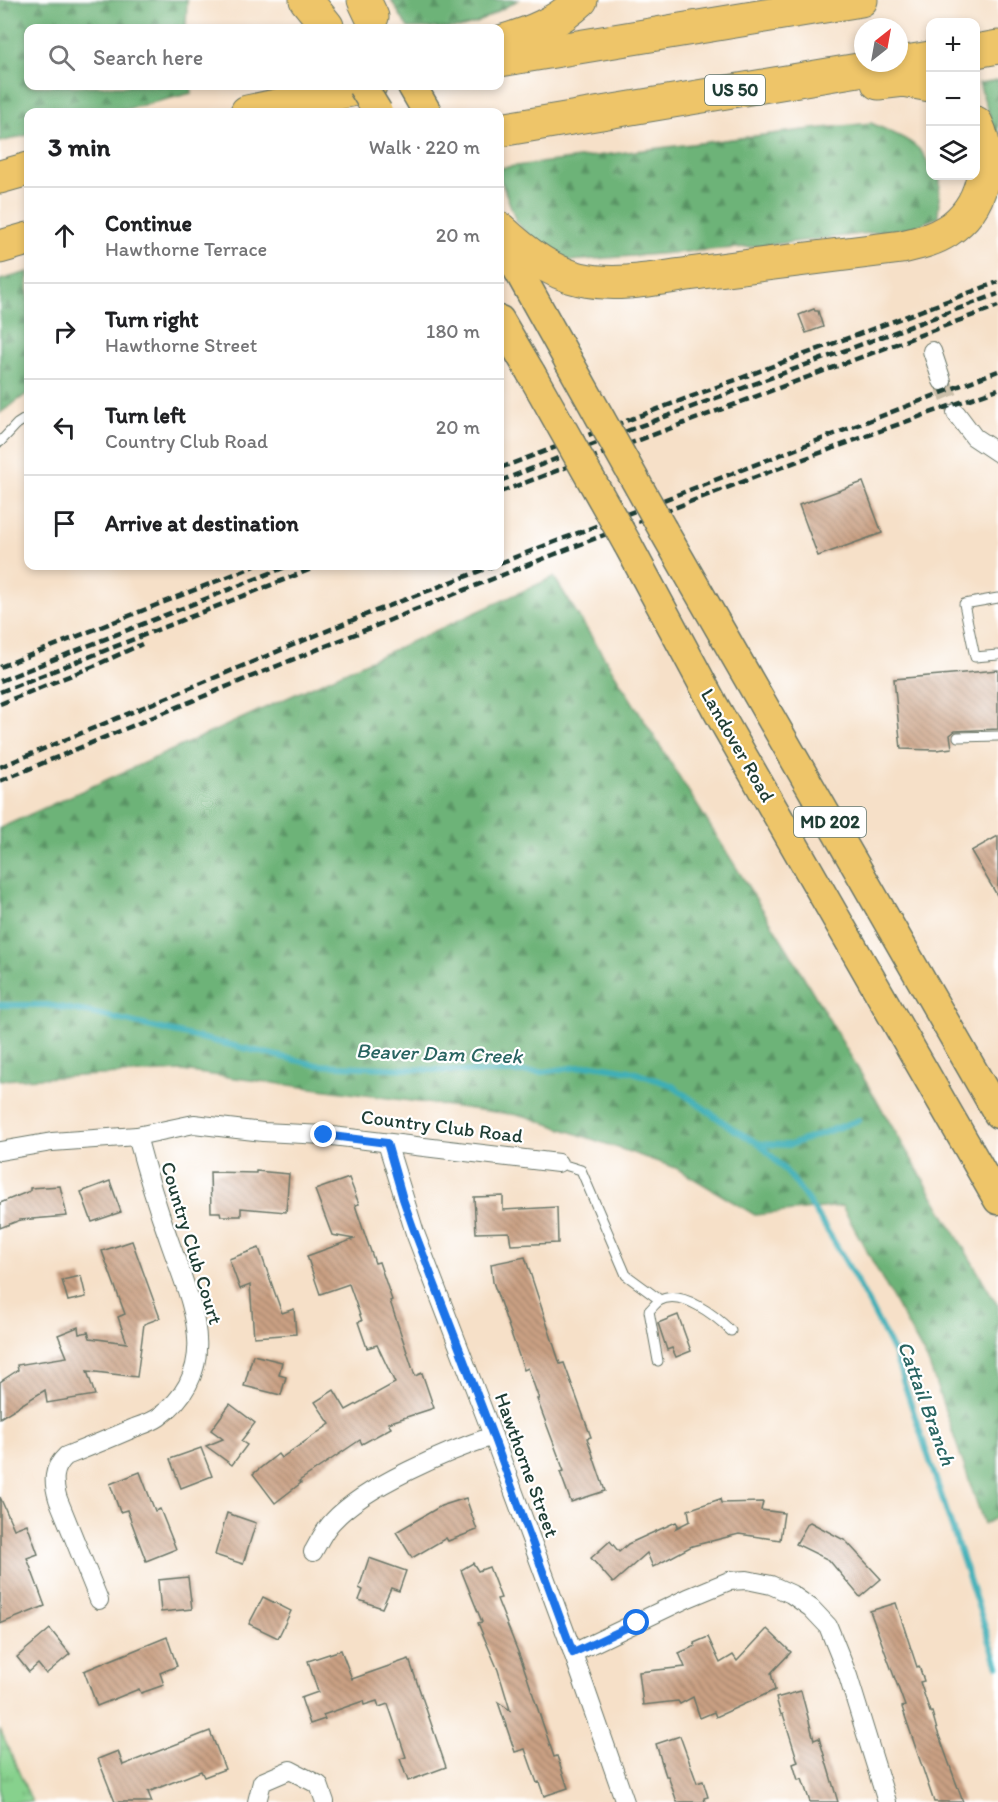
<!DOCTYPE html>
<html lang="en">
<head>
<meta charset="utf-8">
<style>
	:root { --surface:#fff; --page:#f6f6f6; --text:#202124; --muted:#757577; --line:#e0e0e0 }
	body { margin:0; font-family:Itim,sans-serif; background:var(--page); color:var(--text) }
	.controls { position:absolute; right:18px; top:18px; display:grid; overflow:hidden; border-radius:12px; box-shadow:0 3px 9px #0003 }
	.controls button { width:54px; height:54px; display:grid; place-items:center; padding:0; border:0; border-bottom:2px solid var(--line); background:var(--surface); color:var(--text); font:30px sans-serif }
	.compass { position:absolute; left:854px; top:18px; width:54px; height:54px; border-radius:50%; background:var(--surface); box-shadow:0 3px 9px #0003; rotate:31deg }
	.stop { position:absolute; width:18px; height:18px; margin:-14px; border:4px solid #1a73e8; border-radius:50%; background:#fff }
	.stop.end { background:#1a73e8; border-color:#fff; box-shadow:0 2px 6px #0008 }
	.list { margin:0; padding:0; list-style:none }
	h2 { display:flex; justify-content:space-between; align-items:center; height:78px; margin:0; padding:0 24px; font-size:26px }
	h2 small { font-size:20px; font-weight:400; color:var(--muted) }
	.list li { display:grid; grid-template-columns:39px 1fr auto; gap:18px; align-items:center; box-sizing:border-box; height:96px; padding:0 24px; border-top:2px solid var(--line) }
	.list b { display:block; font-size:22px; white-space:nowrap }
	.list p { margin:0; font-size:20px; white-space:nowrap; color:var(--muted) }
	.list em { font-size:20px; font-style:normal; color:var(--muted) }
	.icon { flex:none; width:33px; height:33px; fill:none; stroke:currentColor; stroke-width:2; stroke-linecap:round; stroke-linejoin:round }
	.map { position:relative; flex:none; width:998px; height:1802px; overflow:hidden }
	.search { position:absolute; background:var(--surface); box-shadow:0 3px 9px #0003; left:24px; top:24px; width:480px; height:66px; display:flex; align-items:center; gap:15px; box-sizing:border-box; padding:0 21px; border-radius:12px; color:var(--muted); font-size:22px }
	.panel { position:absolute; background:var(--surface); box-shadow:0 3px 9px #0003; left:24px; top:108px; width:480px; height:462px; border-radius:12px }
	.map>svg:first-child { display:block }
	.grass { fill:url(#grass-tufts); stroke:#538760; stroke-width:1.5 }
	.forest { fill:url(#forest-firs); stroke:#467856; stroke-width:1.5 }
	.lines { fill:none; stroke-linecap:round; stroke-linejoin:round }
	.stream { stroke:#3caeb6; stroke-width:6 }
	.building { fill:url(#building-back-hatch) }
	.minor-tunnel { stroke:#cbbfaa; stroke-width:18; stroke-dasharray:18 9; stroke-linecap:butt }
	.service-casing { stroke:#6a7668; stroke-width:11 }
	.minor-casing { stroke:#6a7668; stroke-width:20 }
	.primary-casing { stroke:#6a7668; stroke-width:31 }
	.motorway-casing { stroke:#6a7668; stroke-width:35 }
	.service { stroke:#fff; stroke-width:9 }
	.minor { stroke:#fff; stroke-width:18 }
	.primary { stroke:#eec569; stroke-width:28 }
	.motorway { stroke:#eec569; stroke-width:33 }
	.rail { stroke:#1f3d34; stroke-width:4.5; stroke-dasharray:9 4.5; stroke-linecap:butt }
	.primary-bridge-casing { stroke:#6a7668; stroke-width:31; stroke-linecap:butt }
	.primary-bridge { stroke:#eec569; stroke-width:28 }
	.route { stroke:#1a73e8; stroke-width:8 }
	.labels { text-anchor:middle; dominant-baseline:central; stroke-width:4.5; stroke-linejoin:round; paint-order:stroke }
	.shield { fill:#fff; stroke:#627771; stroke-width:1.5 }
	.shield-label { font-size:18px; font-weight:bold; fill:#1f3d34 }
	.street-label { font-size:20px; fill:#1f3d34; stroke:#fff }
	.water-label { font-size:21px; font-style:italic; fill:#296562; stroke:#fff }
</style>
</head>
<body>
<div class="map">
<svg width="998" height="1802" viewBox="0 0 998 1802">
	<defs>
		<pattern id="grass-tufts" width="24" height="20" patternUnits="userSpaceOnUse" patternTransform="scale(1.5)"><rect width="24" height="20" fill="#87d18d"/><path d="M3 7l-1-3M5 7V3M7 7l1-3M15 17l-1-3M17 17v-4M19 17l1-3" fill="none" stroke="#6eab74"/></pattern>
		<pattern id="forest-firs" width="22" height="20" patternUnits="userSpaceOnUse" patternTransform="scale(1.5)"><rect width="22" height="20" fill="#6db378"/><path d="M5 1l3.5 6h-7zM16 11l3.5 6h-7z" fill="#599363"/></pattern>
		<pattern id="building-back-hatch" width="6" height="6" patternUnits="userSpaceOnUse" patternTransform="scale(1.5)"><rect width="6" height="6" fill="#caa083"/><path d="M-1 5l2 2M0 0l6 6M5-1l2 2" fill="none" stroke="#a3846c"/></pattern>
	</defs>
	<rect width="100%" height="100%" fill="#fff"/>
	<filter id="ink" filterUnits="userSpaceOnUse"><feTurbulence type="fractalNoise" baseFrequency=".0167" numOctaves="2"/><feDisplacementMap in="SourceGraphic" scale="12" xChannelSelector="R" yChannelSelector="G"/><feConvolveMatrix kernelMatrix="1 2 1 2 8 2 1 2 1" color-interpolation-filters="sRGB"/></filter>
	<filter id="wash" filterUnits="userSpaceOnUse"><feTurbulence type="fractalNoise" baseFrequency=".008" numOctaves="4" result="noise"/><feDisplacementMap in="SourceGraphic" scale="24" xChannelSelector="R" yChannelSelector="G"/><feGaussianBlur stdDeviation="1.35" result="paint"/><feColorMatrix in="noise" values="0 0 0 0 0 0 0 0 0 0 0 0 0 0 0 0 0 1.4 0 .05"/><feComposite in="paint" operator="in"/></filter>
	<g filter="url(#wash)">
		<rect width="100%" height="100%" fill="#f6e0c8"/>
		<polygon class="grass" points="0,1729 32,1802 0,1802"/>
		<g class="forest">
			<polygon points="0,0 187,0 186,28 28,28 28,86 191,86 192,93 115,112 28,112 28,135 0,142"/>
			<polygon points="391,0 518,0 477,23 460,28 408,28"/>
			<polygon points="998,80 998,142 979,83"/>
			<path d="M871 123C895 135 930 143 930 176H937L940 180 938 217 912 228 760 246 557 262 517 223 500 178V168L804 130Z"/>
			<polygon points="28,272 28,393 0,413 0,280"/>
			<polygon points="554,577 788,950 998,1306 998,1517 984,1524 929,1364 842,1206 755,1215 676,1168 525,1116 182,1071 0,1080 0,828"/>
		</g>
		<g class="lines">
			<g class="stream">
				<polyline points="0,1005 47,1005 92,1013 317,1065 482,1072 542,1072 594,1065 630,1071 671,1085 733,1129 760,1144 790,1145 859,1120"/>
				<path d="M760 1144C771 1156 784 1168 794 1181 833 1234 865 1295 894 1353L998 1666"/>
			</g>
		</g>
		<g id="blocks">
			<g class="building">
				<polygon points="814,309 815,311 818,311 823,327 806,333 799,315"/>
				<polygon points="863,482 882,533 818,556 799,505"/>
				<polygon points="998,670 998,729 955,731 950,735 952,748 936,750 901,749 894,679"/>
				<polygon points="998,836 998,897 971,851"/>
				<polygon points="256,1171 289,1174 286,1212 241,1208 241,1216 221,1216 220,1212 211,1212 210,1172 256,1173"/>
				<polygon points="349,1178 359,1204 355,1205 365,1235 375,1263 379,1262 392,1300 390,1301 415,1376 422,1373 434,1408 388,1423 391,1428 362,1444 360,1440 299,1481 301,1483 275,1503 253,1474 278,1454 281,1458 330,1424 315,1402 334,1390 346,1410 395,1383 377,1345 367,1348 358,1322 362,1321 349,1284 320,1294 307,1256 354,1239 332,1235 315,1190"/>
				<polygon points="110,1181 121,1212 92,1222 81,1192"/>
				<polygon points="60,1186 67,1216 20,1220 0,1228 0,1203 30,1191 30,1188"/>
				<polygon points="503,1196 503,1210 557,1207 558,1243 511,1245 509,1232 476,1233 474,1197"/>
				<polygon points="132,1241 160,1318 144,1324 137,1377 87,1371 95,1395 47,1403 45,1390 0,1418 0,1382 18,1370 17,1365 67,1357 58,1335 78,1327 79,1334 88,1332 90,1338 127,1343 118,1317 125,1314 102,1251"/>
				<polygon points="259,1248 282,1313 294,1309 296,1334 254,1337 250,1285 240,1289 229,1259"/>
				<polygon points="525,1257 560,1364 564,1363 591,1437 587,1438 605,1491 571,1502 560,1472 564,1471 537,1399 539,1399 528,1368 524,1370 493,1282 491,1264"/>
				<polygon points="81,1276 86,1297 68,1301 62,1280"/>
				<polygon points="678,1315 691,1351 676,1357 672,1348 667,1350 658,1323"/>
				<polygon points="253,1355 282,1362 279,1375 286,1377 281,1395 244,1386"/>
				<polygon points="230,1404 255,1423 241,1441 247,1445 232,1465 206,1446 223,1439 211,1430"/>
				<polygon points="201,1448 212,1476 181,1488 170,1459"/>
				<polygon points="140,1472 155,1511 160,1509 176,1549 146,1561 127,1510 120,1512 110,1484"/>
				<polygon points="0,1497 14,1529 27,1524 38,1554 27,1558 45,1606 0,1624"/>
				<polygon points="466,1498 477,1530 448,1541 446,1538 412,1558 396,1532 441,1506"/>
				<polygon points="720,1499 721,1503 763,1502 761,1510 784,1513 780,1540 739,1534 692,1546 653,1567 647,1553 613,1583 591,1558 610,1541 619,1552 628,1544 676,1522 678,1525 676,1528 690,1521 688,1510"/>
				<polygon points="227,1513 256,1523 243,1564 215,1555"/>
				<polygon points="810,1522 846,1541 881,1579 860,1597 829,1560 796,1544 808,1523"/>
				<polygon points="369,1558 406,1571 399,1591 391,1588 382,1608 359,1600 363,1590 359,1588"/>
				<polygon points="473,1563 478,1571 489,1567 501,1598 497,1599 522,1662 554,1757 557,1756 568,1788 544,1796 539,1782 537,1783 525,1749 515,1752 498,1702 510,1710 498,1670 478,1623 482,1622 461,1570"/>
				<polygon points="188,1577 192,1609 161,1612 158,1580"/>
				<polygon points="263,1597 291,1611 278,1638 249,1624"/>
				<polygon points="896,1603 917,1667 919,1666 924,1681 920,1682 930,1712 932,1712 937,1730 963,1802 934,1802 902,1707 905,1706 870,1611"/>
				<polygon points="50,1629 70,1654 46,1674 38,1664 29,1672 17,1657"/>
				<polygon points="767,1629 791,1652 771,1673 775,1690 716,1717 714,1712 700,1718 693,1697 680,1704 678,1701 643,1705 639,1672 685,1667 679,1653 695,1646 694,1643 708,1637 720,1663 733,1655 737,1661"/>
				<polygon points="167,1637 177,1666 160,1673 164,1685 141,1693 139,1689 97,1706 84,1671"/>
				<polygon points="341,1650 352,1679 409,1659 446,1767 408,1781 400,1759 406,1757 388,1704 379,1707 377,1701 364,1705 363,1701 323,1715 325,1719 310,1724 301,1698 318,1692 308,1661"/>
				<polygon points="801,1691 814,1740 819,1738 838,1802 810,1802 802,1779 798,1780 793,1764 798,1762 783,1714 781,1715 776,1698"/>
				<polygon points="210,1731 225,1769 204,1777 201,1771 148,1792 152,1802 115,1802 98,1759 118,1751 123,1765"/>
				<polygon points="680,1736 697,1783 703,1781 708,1797 704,1798 705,1802 677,1802 668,1776 666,1776 656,1744"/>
			</g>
		</g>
	</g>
	<g filter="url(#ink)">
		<use href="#blocks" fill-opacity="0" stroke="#6a7668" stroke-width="1.5"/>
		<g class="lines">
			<polyline class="minor-tunnel" points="942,381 956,413"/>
			<g class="service-casing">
				<g id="service">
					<polyline points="0,442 17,424 28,417"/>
					<polyline points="998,598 964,604 975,657 998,655"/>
					<polyline points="958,737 998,736"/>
					<polyline points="558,1163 581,1170 626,1275 660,1300"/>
					<path d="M658 1361 649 1311C652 1308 656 1303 659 1301 681 1288 716 1316 731 1331"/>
				</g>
			</g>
			<g class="minor-casing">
				<g id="minor">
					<polyline points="932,351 942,381"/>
					<polyline points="956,413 974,437 998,453"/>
					<polyline points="387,1143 415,1233 493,1436 573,1653 625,1802"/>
					<polyline points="0,1151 52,1142 137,1136 194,1124 263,1132 324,1135 558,1163"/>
					<path d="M313 1552C319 1542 324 1530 333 1521 365 1486 448 1451 493 1436"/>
					<path d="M99 1600 58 1499C53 1482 52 1469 66 1456 89 1447 111 1438 134 1428 142 1425 152 1422 159 1417 226 1367 189 1299 168 1237 156 1204 146 1170 137 1136"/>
					<polyline points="573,1653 688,1598 729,1581 747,1580 771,1585 791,1594 811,1608 828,1626 848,1676 887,1802"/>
					<polyline points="257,1802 262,1782 290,1770 319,1785 325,1802"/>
				</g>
			</g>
			<g class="primary-casing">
				<g id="primary">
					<polyline points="412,86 427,112"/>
					<polyline points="500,238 568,360"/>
					<polyline points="500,320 531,373"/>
					<polyline points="663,530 998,1114"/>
					<polyline points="628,545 715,707 998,1200"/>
				</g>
			</g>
			<g class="motorway-casing">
				<g id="motorway">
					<polyline points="306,0 327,26"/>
					<polyline points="364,0 372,17"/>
					<path d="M500 42C531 33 557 23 581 0"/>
					<polyline points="976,51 998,47"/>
					<polyline points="500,60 861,0"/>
					<polyline points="878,83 904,80 930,85"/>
					<polyline points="247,112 370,86"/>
					<polyline points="500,130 930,58"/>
					<polyline points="0,177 28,169"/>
					<path d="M500 229C522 250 549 272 580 279 619 288 663 277 703 272 769 264 836 255 902 247 918 243 933 240 947 231 983 208 994 160 976 123"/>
					<polyline points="0,247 28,239"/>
				</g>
			</g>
			<use href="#service" class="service"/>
			<use href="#minor" class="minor"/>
			<use href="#primary" class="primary"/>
			<use href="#motorway" class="motorway"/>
			<g class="rail">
				<polyline points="500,468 998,282"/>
				<polyline points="500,481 632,429 998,294"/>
				<polyline points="500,492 998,306"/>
				<polyline points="500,563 998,371"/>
				<polyline points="0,667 255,566"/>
				<polyline points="0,681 288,566"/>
				<polyline points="0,692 319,566"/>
				<polyline points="0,704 94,666 142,644"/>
				<polyline points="0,767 365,615 493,566"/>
				<path d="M0 781C330 643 660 507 998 389"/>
			</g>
			<g class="primary-bridge-casing">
				<g id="primary-bridge">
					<polyline points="362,86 378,112"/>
					<polyline points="568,360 663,530"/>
					<polyline points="531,373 628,545"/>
				</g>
			</g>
			<use href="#primary-bridge" class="primary-bridge"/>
		</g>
	</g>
	<g class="lines" filter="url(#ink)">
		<polyline class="route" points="324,1135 387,1143 403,1199 415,1233 493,1436 573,1653 637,1623"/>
	</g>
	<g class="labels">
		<g class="shield">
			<rect x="705" y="75" width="60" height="30" rx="4.5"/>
			<rect x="794" y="807" width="72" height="30" rx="4.5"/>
		</g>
		<g class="shield-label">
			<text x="735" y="90">US 50</text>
			<text x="830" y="822">MD 202</text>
		</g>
		<g class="street-label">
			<text transform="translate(738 745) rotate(60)">Landover Road</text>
			<text transform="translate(442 1126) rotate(7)">Country Club Road</text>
			<text transform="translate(192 1243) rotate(73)">Country Club Court</text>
			<text transform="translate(527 1465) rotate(70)">Hawthorne Street</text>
		</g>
		<g class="water-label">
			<text transform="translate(439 1053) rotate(2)">Beaver Dam Creek</text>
			<text transform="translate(927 1403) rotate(70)">Cattail Branch</text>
		</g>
	</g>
</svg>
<div class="controls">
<button>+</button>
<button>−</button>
<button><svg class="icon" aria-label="layers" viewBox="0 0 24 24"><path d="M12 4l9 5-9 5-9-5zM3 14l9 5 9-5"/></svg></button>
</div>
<svg class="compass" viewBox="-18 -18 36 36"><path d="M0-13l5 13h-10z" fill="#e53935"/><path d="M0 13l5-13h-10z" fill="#757577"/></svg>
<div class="stop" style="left:637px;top:1623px"></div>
<div class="stop end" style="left:324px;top:1135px"></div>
<div class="search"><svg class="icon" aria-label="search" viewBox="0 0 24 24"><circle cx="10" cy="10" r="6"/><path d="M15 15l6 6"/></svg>Search here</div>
<section class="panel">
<h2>3 min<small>Walk · 220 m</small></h2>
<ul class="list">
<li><svg class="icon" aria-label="ahead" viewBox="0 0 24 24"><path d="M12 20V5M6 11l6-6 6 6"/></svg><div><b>Continue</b><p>Hawthorne Terrace</p></div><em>20 m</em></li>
<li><svg class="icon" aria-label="right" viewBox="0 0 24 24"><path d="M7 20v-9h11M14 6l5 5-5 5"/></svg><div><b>Turn right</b><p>Hawthorne Street</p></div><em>180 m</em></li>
<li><svg class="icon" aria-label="left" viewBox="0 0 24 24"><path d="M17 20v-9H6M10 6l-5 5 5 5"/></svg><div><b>Turn left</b><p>Country Club Road</p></div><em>20 m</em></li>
<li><svg class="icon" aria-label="arrive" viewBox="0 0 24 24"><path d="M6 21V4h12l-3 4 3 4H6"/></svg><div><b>Arrive at destination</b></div></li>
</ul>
</section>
</div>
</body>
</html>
